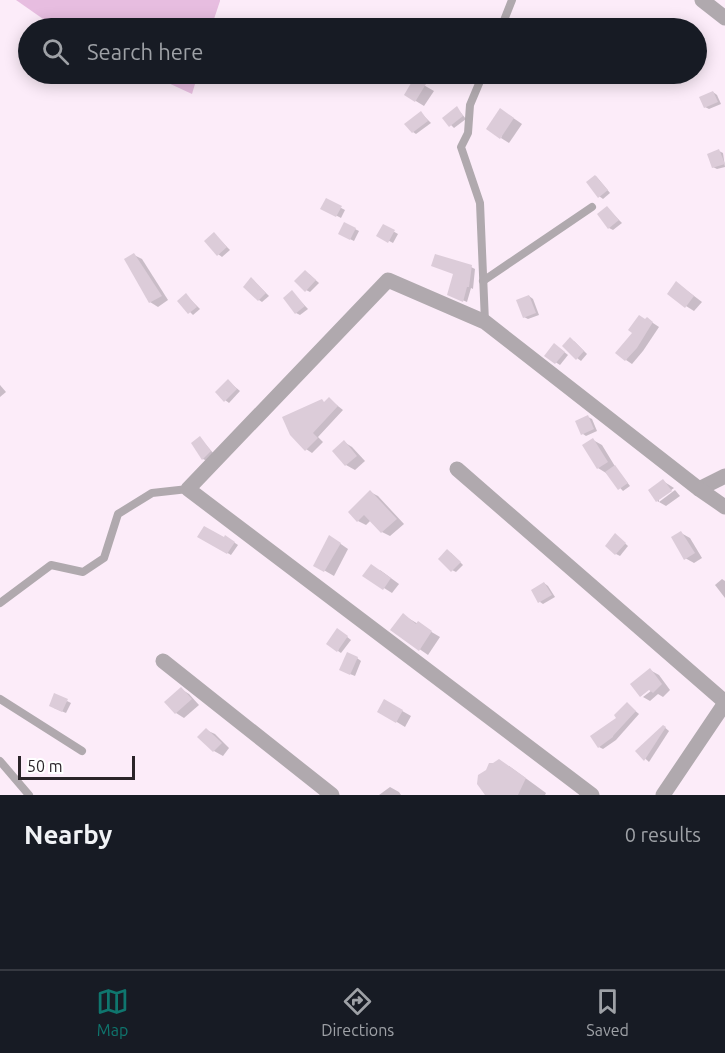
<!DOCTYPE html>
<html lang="en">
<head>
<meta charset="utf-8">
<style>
	:root { --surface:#171b24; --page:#242831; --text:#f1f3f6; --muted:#9ea1a6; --line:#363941; --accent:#0f766e }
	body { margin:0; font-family:Ubuntu,sans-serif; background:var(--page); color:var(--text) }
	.scale { position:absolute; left:18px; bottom:15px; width:117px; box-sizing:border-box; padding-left:6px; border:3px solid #2a2429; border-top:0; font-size:16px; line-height:21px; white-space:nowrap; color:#2a2429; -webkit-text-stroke:4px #fff; paint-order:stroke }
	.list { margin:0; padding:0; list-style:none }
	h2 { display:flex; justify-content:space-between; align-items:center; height:78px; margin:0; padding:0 24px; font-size:26px }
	h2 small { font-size:20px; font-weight:400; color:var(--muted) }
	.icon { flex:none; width:33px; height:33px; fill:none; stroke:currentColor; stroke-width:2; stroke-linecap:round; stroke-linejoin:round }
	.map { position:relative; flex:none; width:725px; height:795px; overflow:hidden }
	.search { position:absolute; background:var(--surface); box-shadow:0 3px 15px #0003; left:18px; right:18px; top:18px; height:66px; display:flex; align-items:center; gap:15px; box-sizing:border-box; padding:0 21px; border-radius:33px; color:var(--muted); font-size:22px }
	.sheet { height:174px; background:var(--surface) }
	nav { display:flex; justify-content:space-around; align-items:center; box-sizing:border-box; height:84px; border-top:2px solid var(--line); background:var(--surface); font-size:16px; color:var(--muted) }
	nav a { display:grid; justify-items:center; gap:3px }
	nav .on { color:var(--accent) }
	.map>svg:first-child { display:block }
	.green { fill:#e7bde0 }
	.shadow { fill:#0003 }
	.building { fill:#dcccd9 }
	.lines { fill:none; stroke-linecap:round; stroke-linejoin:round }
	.service { stroke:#b0a9ae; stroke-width:8 }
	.minor { stroke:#b0a9ae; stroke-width:15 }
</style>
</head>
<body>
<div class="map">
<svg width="725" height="795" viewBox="0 0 725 795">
	<rect width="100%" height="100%" fill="#fcecf9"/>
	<g class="green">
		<polygon points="16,0 220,0 220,1 211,28 56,28"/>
		<polygon points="149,74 198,74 192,94"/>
	</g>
	<g class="shadow">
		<polygon points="415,80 434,91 424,106 406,95"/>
		<polygon points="713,92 717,95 721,104 709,109 705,107"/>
		<polygon points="457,108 466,119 454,128 444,118"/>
		<polygon points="421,113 431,123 416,134 413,132"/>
		<polygon points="509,115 522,124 509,143 501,138"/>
		<polygon points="719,151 723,153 725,167 717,169 713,167"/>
		<polygon points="596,176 610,193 603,199 599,196"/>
		<polygon points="326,200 345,210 341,218 322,208"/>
		<polygon points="607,208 622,223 613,230 609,228"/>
		<polygon points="345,224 359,231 354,241 340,234"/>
		<polygon points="384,226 398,234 393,243 378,235"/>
		<polygon points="214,234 230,250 222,257 218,254"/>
		<polygon points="134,255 142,259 168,300 158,307 150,302"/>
		<polygon points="471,267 475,269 473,289 471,288 467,302 453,296"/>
		<polygon points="309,274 319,283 310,292 306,290"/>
		<polygon points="252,279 269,296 262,302 259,300"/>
		<polygon points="677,283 702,302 694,311 686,306"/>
		<polygon points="292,292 308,309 300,315 296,313"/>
		<polygon points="186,295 200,309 193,315 179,301"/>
		<polygon points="529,296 533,299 539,315 528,319 524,317"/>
		<polygon points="647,319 659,327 643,351 632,364 626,360 635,333"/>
		<polygon points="574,341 587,354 581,361 577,358"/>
		<polygon points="558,347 568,355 560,365 546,356"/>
		<polygon points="228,381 240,391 229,403 225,400"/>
		<polygon points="0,385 6,392 0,397"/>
		<polygon points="329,399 343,410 318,437 323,442 312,453 306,449 325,403"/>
		<polygon points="588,417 592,419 597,431 586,436 583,434"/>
		<polygon points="200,438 214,454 207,461 203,459 193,443"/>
		<polygon points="593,440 602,445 616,468 630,486 623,491 606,473 598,468"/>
		<polygon points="344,442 352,447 365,461 355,470 346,465 334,451"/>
		<polygon points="663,481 674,488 659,499 659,502 657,501"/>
		<polygon points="675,490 680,496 666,506 659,502"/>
		<polygon points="370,492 378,496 404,524 390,536 382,532 371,520 366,525 358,521"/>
		<polygon points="681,533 690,538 702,558 694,563 685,558"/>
		<polygon points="199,536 225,539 226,537 238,545 231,555"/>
		<polygon points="619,538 628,546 620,556 616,554"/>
		<polygon points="338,542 348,549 334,576 315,565"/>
		<polygon points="451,553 463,565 456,572 452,570"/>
		<polygon points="380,570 399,584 392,593 384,588"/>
		<polygon points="722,579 725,581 725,598 715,585"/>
		<polygon points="544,583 548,586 555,597 543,604 540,602"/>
		<polygon points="403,615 440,637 428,655 392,630"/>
		<polygon points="341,632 351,640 341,653 338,651"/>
		<polygon points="357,658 361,661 355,676 345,672"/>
		<polygon points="650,670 659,675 670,690 663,697 658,694 650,701 643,697 656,687 654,684 641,696"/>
		<polygon points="181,689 189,694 199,705 184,718 176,713"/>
		<polygon points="67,701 71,703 66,713 54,708"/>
		<polygon points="385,701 411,716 405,727 379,711"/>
		<polygon points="627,704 639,714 616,740 603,749 599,747"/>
		<polygon points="663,726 669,731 649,762 637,751"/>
		<polygon points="206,730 215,734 229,748 223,756 214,751"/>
		<polygon points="509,766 546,793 545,795 488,795"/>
		<polygon points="390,787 399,792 401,795 379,795"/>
	</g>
	<g class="building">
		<polygon points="414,78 426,84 415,102 404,95"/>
		<polygon points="713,91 718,102 704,108 699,97"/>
		<polygon points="457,106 463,116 449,127 442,118"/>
		<polygon points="500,108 514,118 500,139 486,129"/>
		<polygon points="421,111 428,121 412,133 404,124"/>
		<polygon points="719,149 725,164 712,168 707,154"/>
		<polygon points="595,175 608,190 598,198 586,182"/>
		<polygon points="326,198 342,206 336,217 320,209"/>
		<polygon points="607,206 619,220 608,229 597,214"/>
		<polygon points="344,222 356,228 350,240 338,234"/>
		<polygon points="383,224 395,230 388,243 376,236"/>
		<polygon points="214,232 227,247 217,256 204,241"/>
		<polygon points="134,253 162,296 149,303 124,259"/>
		<polygon points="435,254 472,265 469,287 467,287 463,302 447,295 453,274 431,266"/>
		<polygon points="305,270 316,280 305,292 294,281"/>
		<polygon points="251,277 266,293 258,301 243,287"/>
		<polygon points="676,281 694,296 685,308 667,294"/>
		<polygon points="292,290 305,306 295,314 283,298"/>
		<polygon points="186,293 197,307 188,314 177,301"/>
		<polygon points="529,295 536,313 523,318 516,300"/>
		<polygon points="639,315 645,319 647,317 653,322 637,348 625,361 615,353 632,333 628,330"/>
		<polygon points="570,337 584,351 576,360 562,346"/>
		<polygon points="554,343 565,352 555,364 544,356"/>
		<polygon points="228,379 237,389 224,402 215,392"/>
		<polygon points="329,397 338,406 313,433 318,438 305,451 290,435 282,417 322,399 324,402"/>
		<polygon points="588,415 594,429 581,435 575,421"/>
		<polygon points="200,436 211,451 202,460 191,443"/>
		<polygon points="593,438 608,462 597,469 582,445"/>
		<polygon points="344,440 357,456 345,466 332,451"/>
		<polygon points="615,465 628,483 618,490 605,472"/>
		<polygon points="663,479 672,491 656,502 648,490"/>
		<polygon points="370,490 397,519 381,533 364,515 357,522 348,512"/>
		<polygon points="204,526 224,537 225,535 235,542 227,554 197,537"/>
		<polygon points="681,531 695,553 684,560 671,537"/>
		<polygon points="615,533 626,543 615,555 605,546"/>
		<polygon points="329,535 341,543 324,572 313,566"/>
		<polygon points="447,549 461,562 451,572 438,559"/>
		<polygon points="371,564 391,578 383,590 362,576"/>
		<polygon points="544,582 552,595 538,603 531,590"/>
		<polygon points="403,613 416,624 418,621 432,631 419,651 390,630"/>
		<polygon points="337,628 348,636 337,652 326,644"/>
		<polygon points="347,652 358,657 350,675 339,670"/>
		<polygon points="650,668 662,684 653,693 649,690 640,697 630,684"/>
		<polygon points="181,687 192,699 175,714 164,702"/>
		<polygon points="54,693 68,699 62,712 49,706"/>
		<polygon points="384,699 403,710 396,723 377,712"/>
		<polygon points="627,702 636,711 613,736 613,737 598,748 590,736 616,718 614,715"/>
		<polygon points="663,725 666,727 644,761 635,751"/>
		<polygon points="206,728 222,743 213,752 197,737"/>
		<polygon points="499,759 526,778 518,795 485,795 477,784 478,775 486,770 489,763 493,763"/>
	</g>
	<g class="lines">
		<g class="service">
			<polyline points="501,28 512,0"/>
			<polyline points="483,74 470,105 468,133 461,147 480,203 485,322"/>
			<polyline points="483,281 592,207"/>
			<polyline points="0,603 51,565 83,572 104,558 118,514 152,493 188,489"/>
			<polyline points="0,699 82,751"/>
			<polyline points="0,761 29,795"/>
		</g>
		<g class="minor">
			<polyline points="702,0 725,18"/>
			<polyline points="457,469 725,702"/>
			<polyline points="699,489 725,476"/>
			<polyline points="163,661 332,795"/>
			<polyline points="592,795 188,489 388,280 485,322 699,489 725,507"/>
			<polyline points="663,795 725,703"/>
		</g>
	</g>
</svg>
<div class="scale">50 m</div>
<div class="search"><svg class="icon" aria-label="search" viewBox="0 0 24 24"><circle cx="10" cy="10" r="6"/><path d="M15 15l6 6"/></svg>Search here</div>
</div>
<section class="sheet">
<h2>Nearby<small>0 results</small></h2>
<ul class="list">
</ul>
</section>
<nav>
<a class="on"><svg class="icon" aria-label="map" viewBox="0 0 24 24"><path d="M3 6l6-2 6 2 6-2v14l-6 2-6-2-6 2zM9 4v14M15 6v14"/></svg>Map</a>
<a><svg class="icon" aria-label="directions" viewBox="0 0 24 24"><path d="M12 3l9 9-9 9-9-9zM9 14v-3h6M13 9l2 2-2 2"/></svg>Directions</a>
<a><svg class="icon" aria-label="saved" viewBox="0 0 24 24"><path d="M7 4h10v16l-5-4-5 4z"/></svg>Saved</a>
</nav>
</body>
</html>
